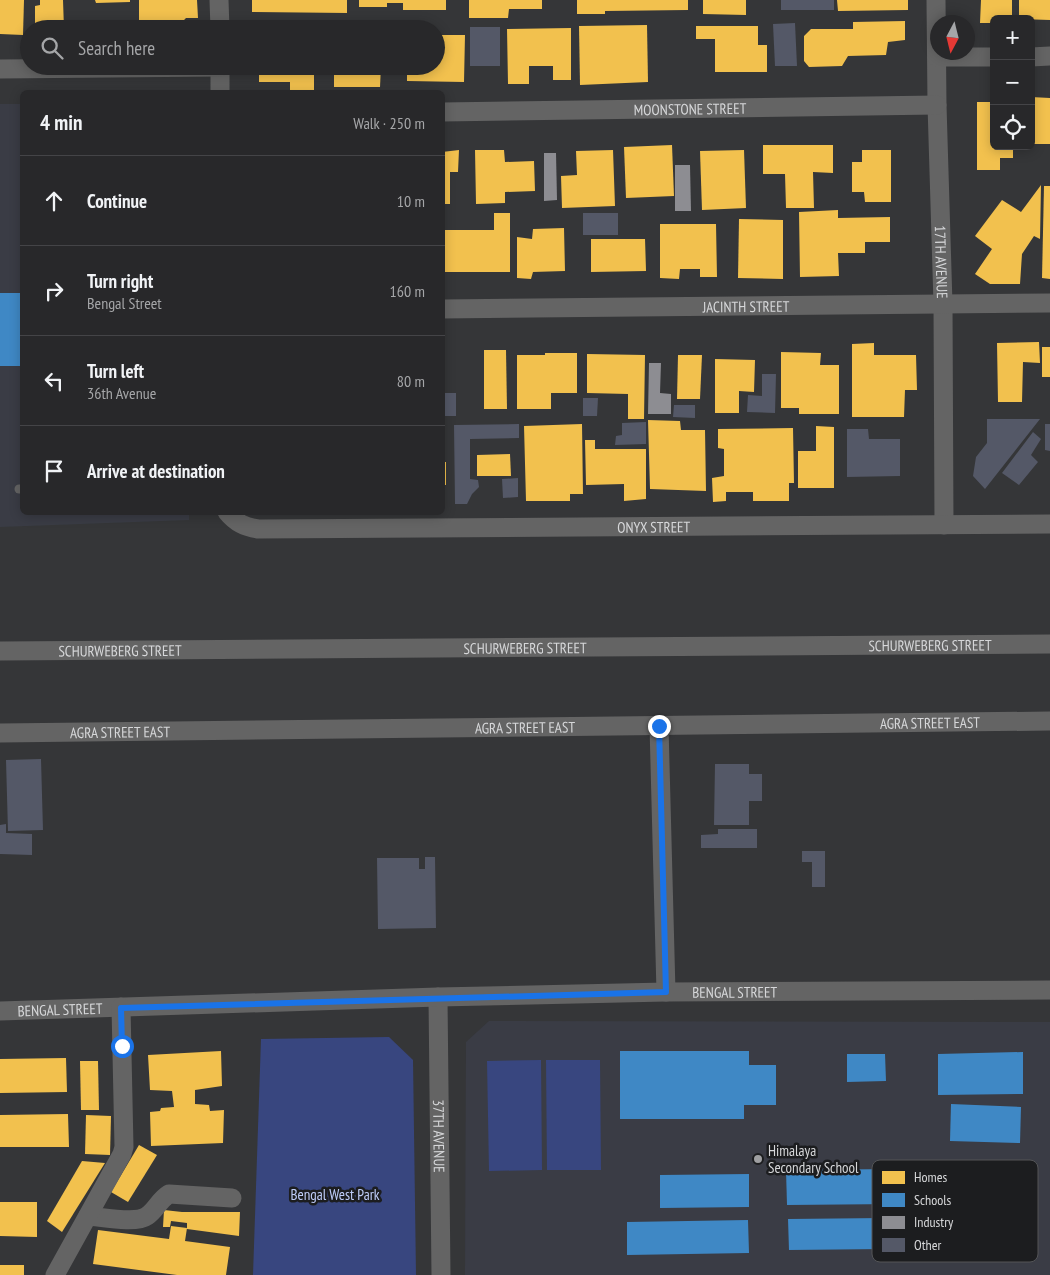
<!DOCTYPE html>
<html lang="en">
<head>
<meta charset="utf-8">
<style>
	:root { --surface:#28282a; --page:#343436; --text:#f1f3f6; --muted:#a5a6a8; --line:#444447 }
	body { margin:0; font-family:"PT Sans Narrow",sans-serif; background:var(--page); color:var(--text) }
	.controls { position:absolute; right:15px; top:15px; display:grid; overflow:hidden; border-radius:8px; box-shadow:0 2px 12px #0003 }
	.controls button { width:45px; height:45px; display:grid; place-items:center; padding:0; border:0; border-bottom:1px solid var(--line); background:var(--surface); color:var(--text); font:25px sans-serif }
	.compass { position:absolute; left:930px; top:15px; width:45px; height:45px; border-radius:50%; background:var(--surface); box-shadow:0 2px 12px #0003; rotate:187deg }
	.stop { position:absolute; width:15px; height:15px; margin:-11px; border:4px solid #1a73e8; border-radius:50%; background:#fff }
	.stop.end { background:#1a73e8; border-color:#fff; box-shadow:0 1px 5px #0008 }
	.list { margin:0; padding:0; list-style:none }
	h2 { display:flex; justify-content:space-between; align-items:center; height:65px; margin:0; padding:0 20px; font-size:21px }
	h2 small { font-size:16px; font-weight:400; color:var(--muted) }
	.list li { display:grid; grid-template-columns:32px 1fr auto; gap:15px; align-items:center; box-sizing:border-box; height:90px; padding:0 20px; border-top:1px solid var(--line) }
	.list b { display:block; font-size:19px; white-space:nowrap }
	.list p { margin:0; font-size:16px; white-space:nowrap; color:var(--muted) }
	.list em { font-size:16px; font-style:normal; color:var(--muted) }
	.icon { flex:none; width:28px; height:28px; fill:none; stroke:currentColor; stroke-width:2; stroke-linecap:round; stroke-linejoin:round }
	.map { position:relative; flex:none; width:1050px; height:1275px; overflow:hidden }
	.search { position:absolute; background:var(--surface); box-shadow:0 2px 12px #0003; left:20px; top:20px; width:425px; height:55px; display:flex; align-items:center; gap:12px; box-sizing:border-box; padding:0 18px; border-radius:28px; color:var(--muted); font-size:19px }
	.panel { position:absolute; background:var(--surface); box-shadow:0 2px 12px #0003; left:20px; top:90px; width:425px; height:425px; border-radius:8px }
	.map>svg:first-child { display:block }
	.built { fill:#3a3c45 }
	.green { fill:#38467f }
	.homes { fill:#f2c14e }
	.schools { fill:#3f88c5 }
	.industry { fill:#8d8d92 }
	.building { fill:#545867 }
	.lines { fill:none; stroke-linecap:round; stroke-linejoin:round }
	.lane { stroke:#646464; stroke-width:9 }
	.street { stroke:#646464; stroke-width:19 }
	.route { stroke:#1a73e8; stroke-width:6 }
	.poi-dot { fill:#9e9fa1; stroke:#1c1d1f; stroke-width:2 }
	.labels { text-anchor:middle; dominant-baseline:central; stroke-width:5; stroke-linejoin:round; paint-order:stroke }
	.street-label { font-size:15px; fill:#d6d7d9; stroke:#1c1d1f }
	.poi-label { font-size:15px; fill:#d6d7d9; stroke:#1c1d1f; text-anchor:start }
	.park-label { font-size:15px; fill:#beccf8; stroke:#1c1d1f }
	.key { fill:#1c1d1f; stroke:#545557; stroke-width:1 }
	.key-label { font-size:14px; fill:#d6d7d9 }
</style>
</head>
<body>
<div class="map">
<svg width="1050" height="1275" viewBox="0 0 1050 1275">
	<rect width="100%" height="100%" fill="#353638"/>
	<g class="built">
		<polygon points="0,104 22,104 22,512 189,512 189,520 0,527"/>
		<polygon points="489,1021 1050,1022 1050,1275 465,1275 466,1042"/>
	</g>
	<g class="green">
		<polygon points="389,1037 413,1060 416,1275 253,1275 261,1039"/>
		<polygon points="541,1060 542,1170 489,1171 487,1061"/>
		<polygon points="546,1060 600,1060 601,1170 547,1170"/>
	</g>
	<g class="homes">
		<polygon points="0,0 24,0 23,35 0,34"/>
		<polygon points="40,0 63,0 64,29 35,29 35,6 40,5"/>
		<polygon points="95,0 130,0 130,2 96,3"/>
		<polygon points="139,0 197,0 198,18 186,18 175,29 139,29"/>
		<polygon points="252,0 347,0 347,13 252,12"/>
		<polygon points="359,0 446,0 446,10 403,10 403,3 387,3 387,7 359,7"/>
		<polygon points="469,0 542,0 542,9 509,9 508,18 469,18"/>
		<polygon points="577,0 688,0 688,10 605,11 605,14 577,14"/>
		<polygon points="703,0 746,0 746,15 703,14"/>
		<polygon points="837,0 908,0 908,10 838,11"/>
		<polygon points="981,0 1012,0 1012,19 994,19 994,23 980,23"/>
		<polygon points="1019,0 1050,0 1050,20 1019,19"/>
		<polygon points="905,21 905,40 888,42 886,55 848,56 842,66 809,67 804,61 804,36 811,29 853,29 853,22"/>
		<polygon points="647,25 648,82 580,85 579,26"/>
		<rect x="259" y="26" width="61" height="3"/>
		<polygon points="696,26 758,26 758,45 767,45 767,72 715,72 715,39 696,39"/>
		<polygon points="571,28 571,80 553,80 553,66 529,66 529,84 508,84 507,29"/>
		<polygon points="436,35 465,35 464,82 407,81 407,66 436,66"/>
		<polygon points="259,66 314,66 314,92 290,91 290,82 259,82"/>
		<polygon points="334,66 381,66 380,87 334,87"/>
		<polygon points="1031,97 1050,98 1050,144 1031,144"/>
		<polygon points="977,102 994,102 994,146 1013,146 1013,158 1000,158 1000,170 977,170"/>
		<polygon points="672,145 674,196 626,198 624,147"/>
		<polygon points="763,145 833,145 833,173 813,172 814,208 786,208 785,174 763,174"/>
		<polygon points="459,150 458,172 450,172 450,204 442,204 442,152"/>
		<polygon points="475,150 504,150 505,162 534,161 535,191 505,192 505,203 476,204"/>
		<polygon points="613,150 615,206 562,208 561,176 577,175 576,151"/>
		<polygon points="744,150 746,208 702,210 700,151"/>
		<polygon points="862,150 891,150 891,202 865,202 864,192 852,192 852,162 862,162"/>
		<polygon points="1041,185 1040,239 1034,236 1022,254 1020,284 990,284 975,274 992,249 975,236 1002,200 1021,212"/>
		<polygon points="1044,186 1050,186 1050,279 1042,278"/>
		<polygon points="838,210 838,218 890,217 890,242 865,242 865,253 838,253 839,276 800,277 799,212"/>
		<polygon points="494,213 510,213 510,272 442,272 442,230 494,230"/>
		<polygon points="739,219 783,220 783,279 738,278"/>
		<polygon points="660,224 716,224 717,277 700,277 700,269 680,269 679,279 660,278"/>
		<polygon points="564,228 565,271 533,272 531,279 517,278 517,237 532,239 533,229"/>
		<polygon points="591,239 645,239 646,271 591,272"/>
		<polygon points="1039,342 1040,363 1023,362 1022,402 998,402 997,343"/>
		<polygon points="874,343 874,355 916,355 917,390 905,390 904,417 852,417 852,344"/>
		<rect x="1042" y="347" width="8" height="30"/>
		<polygon points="484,350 506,350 507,409 484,409"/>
		<polygon points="781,352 821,353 820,365 839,365 839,414 799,414 799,408 781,408"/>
		<polygon points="545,353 577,353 577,393 551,393 551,409 517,409 517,355 545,355"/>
		<polygon points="587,354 645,355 644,419 628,419 628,394 587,393"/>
		<polygon points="678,355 702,355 700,399 677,399"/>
		<polygon points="715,359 755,360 754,392 739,391 739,413 715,413"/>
		<polygon points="648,420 680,421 681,430 705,430 706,491 650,489"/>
		<polygon points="582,424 583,494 570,494 570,501 526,501 524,426"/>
		<polygon points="816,426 834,427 834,488 798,488 798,451 816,451"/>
		<polygon points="793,428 794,483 789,483 789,501 753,501 753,492 726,492 726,501 713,502 712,478 724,476 724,449 718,448 718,429"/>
		<polygon points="585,440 595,440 595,449 646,449 646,499 624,501 624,484 586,485"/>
		<polygon points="510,454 511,476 477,476 477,455"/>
		<rect x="442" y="462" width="4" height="23"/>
		<polygon points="221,1051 222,1086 195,1090 195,1104 209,1105 210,1111 224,1110 223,1143 151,1146 150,1112 160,1111 161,1108 174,1107 172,1091 150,1090 148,1055"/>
		<polygon points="66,1058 67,1092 0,1093 0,1059"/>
		<polygon points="80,1061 98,1061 99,1110 81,1110"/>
		<polygon points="68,1114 69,1147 0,1147 0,1115"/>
		<polygon points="86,1115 111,1116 110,1155 85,1154"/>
		<polygon points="139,1145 157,1155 128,1202 111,1192"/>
		<polygon points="82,1161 105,1163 62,1232 47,1221"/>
		<polygon points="0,1202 37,1202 37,1237 0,1236"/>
		<polygon points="164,1210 182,1212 240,1212 239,1236 187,1229 187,1223 171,1221 170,1227 163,1227"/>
		<polygon points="171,1226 187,1228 185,1241 230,1247 226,1275 177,1275 93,1264 98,1230 169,1239"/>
		<rect x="0" y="1265" width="24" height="10"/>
	</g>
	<g class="schools">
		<rect x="0" y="293" width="22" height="73"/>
		<polygon points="21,408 22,408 22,451 20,451"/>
		<polygon points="620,1051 749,1051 749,1065 776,1065 776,1105 744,1105 744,1119 620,1119"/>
		<polygon points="1023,1052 1023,1094 938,1095 938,1054"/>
		<polygon points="847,1054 885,1054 886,1081 847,1082"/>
		<polygon points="951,1104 1021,1107 1020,1143 950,1141"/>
		<polygon points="897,1169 896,1204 787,1205 786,1170"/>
		<polygon points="749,1174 749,1207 660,1208 660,1175"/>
		<polygon points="883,1218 885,1249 789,1250 788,1219"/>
		<polygon points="748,1220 749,1253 627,1255 627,1222"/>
	</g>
	<g class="industry">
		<polygon points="544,153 556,153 557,200 544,201"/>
		<polygon points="675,165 690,165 691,211 675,211"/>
		<polygon points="649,363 661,363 660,393 671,394 671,414 648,414"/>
	</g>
	<g class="building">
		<rect x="781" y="0" width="53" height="10"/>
		<polygon points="795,23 797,66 775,66 773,24"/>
		<rect x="470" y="27" width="30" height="39"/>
		<rect x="583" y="213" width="35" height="22"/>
		<polygon points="762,374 776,374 775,413 747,412 748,395 762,396"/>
		<rect x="442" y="393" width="14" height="23"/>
		<polygon points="583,398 598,398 597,416 583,416"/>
		<polygon points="674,405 695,405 695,418 673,417"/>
		<polygon points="987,419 1040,419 985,489 973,476 976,457 987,443"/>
		<polygon points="646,422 646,444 615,445 616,436 622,435 622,423"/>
		<polygon points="519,424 519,438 470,439 470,479 478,480 479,487 472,494 467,504 455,504 454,425"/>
		<polygon points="1045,424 1050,424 1050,451 1045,450"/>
		<polygon points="847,429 868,429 869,439 900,439 900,476 847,477"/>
		<polygon points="1033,432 1041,439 1031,455 1038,462 1019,485 1002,473"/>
		<polygon points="518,478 518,497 503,498 502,479"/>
		<polygon points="41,759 43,830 8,831 6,760"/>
		<polygon points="715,764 749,764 749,774 762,774 762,801 749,801 749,825 714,825"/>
		<polygon points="6,824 6,833 32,834 32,855 0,854 0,825"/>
		<polygon points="718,829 757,829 757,848 701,848 701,835 718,834"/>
		<polygon points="802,851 825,851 825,887 812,887 812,862 802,862"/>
		<polygon points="425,857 435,857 436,928 378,929 377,858 419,858 419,869 425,869"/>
	</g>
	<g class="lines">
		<polyline class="lane" points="19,489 22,489"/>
		<g class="street">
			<polyline points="219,0 220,29"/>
			<path id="s1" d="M936 0 937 105 943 304 944 525"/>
			<polyline points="937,57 994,57"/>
			<polyline points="1031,57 1050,56"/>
			<polyline points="220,66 220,92"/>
			<polyline points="0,69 220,67"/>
			<path id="s2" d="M442 112 937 105"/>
			<path id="s3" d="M442 309 1050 303"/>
			<path id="s4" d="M227 512C236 523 245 527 258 529L1050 524"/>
			<path id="s5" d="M0 651 1050 644"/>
			<polyline points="659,726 666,992"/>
			<path id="s6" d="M0 733 1050 721"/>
			<path id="s7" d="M438 997 441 1275"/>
			<path id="s8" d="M0 1011 438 997 666 992 1050 990"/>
			<path d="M88 1216C102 1217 136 1224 147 1216 156 1210 159 1200 169 1194L232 1198"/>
			<polyline points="55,1275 122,1154 124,1147 121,1007"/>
		</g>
	</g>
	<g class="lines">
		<polyline class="route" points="122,1046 121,1008 666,992 659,726"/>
	</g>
	<circle class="poi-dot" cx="758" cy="1159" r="5"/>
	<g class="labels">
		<g class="street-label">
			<text stroke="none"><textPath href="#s2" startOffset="248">MOONSTONE STREET</textPath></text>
			<text stroke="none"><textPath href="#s1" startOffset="262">17TH AVENUE</textPath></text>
			<text stroke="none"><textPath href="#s3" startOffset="304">JACINTH STREET</textPath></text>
			<text stroke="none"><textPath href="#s4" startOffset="432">ONYX STREET</textPath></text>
			<text stroke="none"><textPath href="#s5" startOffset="930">SCHURWEBERG STREET</textPath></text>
			<text stroke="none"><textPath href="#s5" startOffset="525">SCHURWEBERG STREET</textPath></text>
			<text stroke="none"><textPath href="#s5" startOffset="120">SCHURWEBERG STREET</textPath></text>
			<text stroke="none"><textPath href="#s6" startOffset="930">AGRA STREET EAST</textPath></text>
			<text stroke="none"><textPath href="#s6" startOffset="525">AGRA STREET EAST</textPath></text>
			<text stroke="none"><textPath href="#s6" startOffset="120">AGRA STREET EAST</textPath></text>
			<text stroke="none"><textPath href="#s8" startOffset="735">BENGAL STREET</textPath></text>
			<text stroke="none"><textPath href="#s8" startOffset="60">BENGAL STREET</textPath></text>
			<text stroke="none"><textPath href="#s7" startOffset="139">37TH AVENUE</textPath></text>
		</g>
		<g class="poi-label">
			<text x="768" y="1150">Himalaya<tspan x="768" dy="17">Secondary School</tspan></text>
		</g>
		<g class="park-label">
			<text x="335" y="1194">Bengal West Park</text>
		</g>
	</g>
	<rect x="872" y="1160" width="166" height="102" rx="8" class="key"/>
	<rect x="882" y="1171" width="23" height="13" fill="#f2c14e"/>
	<rect x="882" y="1193" width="23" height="14" fill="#3f88c5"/>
	<rect x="882" y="1216" width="23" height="13" fill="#8d8d92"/>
	<rect x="882" y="1238" width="23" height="14" fill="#545867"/>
	<g class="key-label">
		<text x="914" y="1182">Homes</text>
		<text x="914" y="1205">Schools</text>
		<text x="914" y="1227">Industry</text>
		<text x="914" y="1250">Other</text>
	</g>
</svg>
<div class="controls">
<button>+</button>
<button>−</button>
<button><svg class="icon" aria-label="locate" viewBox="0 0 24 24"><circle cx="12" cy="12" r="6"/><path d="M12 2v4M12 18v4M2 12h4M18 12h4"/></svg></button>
</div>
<svg class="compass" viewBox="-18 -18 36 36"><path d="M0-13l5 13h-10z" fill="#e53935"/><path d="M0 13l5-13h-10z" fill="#a5a6a8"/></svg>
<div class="stop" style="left:122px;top:1046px"></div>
<div class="stop end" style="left:659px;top:726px"></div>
<div class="search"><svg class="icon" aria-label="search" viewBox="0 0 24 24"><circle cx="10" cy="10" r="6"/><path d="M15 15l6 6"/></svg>Search here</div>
<section class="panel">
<h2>4 min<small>Walk · 250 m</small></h2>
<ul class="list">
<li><svg class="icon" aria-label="ahead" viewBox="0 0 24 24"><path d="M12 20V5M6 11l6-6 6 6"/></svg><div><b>Continue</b></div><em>10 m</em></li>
<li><svg class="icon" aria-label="right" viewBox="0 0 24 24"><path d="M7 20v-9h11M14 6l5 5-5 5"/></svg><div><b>Turn right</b><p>Bengal Street</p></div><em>160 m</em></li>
<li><svg class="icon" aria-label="left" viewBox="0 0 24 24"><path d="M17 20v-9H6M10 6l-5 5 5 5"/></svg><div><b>Turn left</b><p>36th Avenue</p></div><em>80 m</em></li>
<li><svg class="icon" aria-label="arrive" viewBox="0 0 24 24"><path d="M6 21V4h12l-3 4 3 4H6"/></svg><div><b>Arrive at destination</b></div></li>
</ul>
</section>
</div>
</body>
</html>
